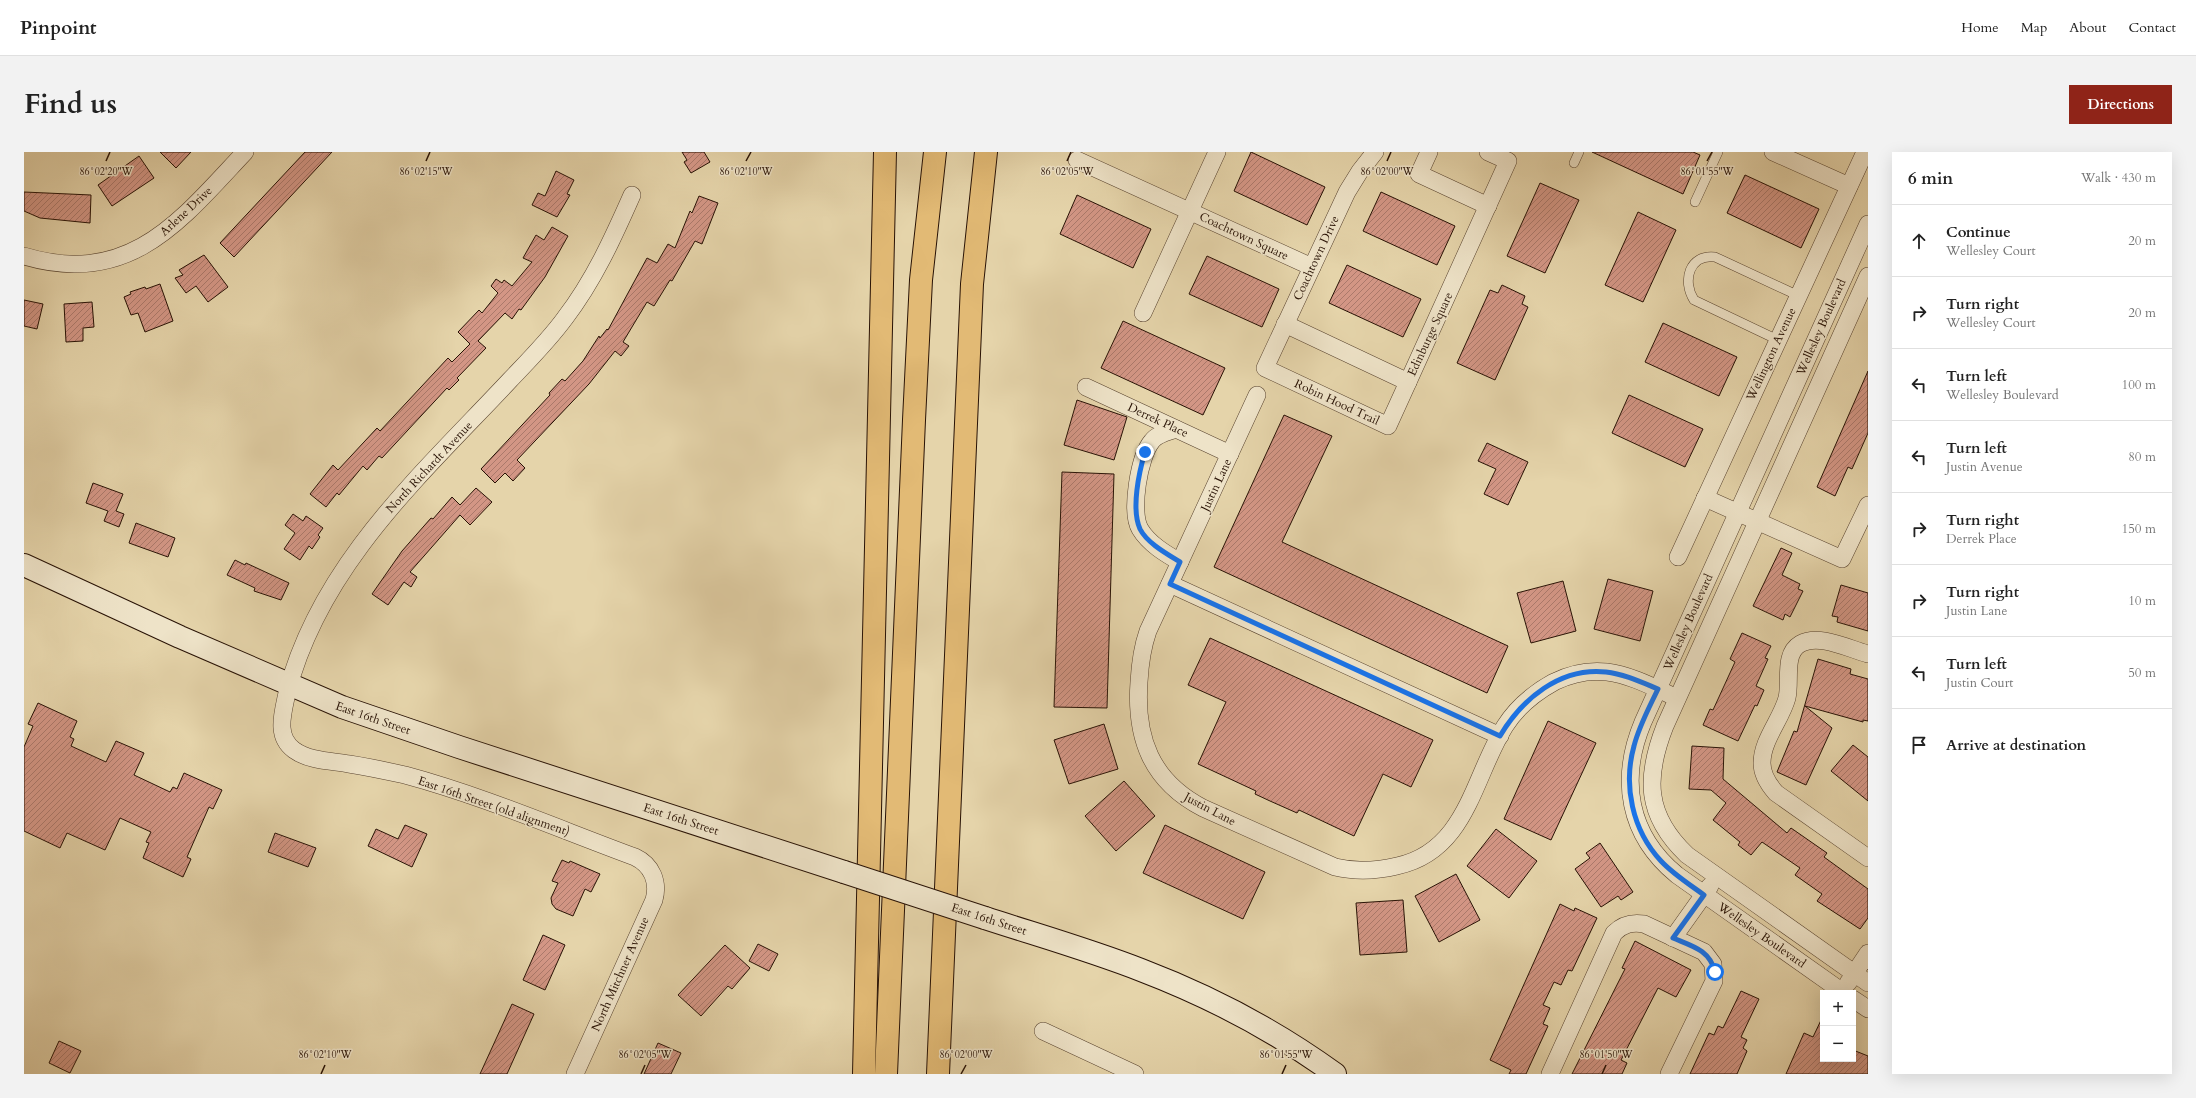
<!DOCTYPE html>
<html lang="en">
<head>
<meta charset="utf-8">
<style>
	:root { --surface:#fff; --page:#f2f2f2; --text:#222; --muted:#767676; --line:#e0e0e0; --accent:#8f2418 }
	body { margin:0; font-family:Cardo,serif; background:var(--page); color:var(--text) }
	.controls { position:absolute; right:12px; bottom:12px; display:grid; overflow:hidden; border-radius:0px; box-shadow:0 4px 16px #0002 }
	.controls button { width:36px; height:36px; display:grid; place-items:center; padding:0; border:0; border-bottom:1px solid var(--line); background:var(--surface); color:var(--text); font:20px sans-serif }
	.stop { position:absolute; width:12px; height:12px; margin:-9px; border:3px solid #1a73e8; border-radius:50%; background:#fff }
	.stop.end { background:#1a73e8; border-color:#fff; box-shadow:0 1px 4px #0008 }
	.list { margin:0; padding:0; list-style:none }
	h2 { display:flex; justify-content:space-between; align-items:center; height:52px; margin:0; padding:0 16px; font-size:17px }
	h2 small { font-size:13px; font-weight:400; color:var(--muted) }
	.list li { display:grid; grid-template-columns:26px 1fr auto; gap:12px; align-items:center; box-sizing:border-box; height:72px; padding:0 16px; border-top:1px solid var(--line) }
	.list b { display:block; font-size:15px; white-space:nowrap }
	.list p { margin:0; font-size:13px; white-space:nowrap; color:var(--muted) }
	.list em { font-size:13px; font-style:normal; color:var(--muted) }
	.icon { flex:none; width:22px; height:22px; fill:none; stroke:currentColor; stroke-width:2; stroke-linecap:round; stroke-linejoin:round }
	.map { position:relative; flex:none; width:1844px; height:922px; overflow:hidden; border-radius:0px }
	header { display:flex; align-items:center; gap:24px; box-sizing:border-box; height:56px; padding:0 20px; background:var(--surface); border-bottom:1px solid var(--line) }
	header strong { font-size:19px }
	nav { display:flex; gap:22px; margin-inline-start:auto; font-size:14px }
	.intro { display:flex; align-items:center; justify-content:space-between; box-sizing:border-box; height:96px; padding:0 24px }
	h1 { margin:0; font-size:28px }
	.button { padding:10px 18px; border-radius:0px; background:var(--accent); color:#fff; font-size:14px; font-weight:700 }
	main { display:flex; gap:24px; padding:0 24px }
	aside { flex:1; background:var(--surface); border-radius:0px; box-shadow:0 4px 16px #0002 }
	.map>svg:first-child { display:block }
	.building { fill:url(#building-hatch); stroke:#281205 }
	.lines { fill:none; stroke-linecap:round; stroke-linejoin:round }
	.lane-casing { stroke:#57422e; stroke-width:10 }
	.street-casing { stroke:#57422e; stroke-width:18 }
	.secondary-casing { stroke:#281205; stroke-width:24 }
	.highway-casing { stroke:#281205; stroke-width:24 }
	.lane { stroke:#eee3c8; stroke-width:9 }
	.street { stroke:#eee3c8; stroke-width:17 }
	.secondary { stroke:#eee3c8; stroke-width:22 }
	.highway { stroke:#e2ba75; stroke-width:22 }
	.secondary-bridge-casing { stroke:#281205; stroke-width:24; stroke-linecap:butt }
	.secondary-bridge { stroke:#eee3c8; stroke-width:22 }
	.route { stroke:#1a73e8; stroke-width:5 }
	.ticks { fill:none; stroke:#281205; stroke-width:1.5 }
	.labels { text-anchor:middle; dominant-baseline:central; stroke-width:3; stroke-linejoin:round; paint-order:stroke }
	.street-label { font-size:12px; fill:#281205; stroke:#eee3c8 }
	.ticks-label { font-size:10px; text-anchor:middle; fill:#281205; stroke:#eee3c8; stroke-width:3; stroke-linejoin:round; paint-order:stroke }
</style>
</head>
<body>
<header>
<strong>Pinpoint</strong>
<nav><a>Home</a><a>Map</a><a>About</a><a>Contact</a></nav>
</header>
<div class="intro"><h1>Find us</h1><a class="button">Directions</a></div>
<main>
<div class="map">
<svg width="1844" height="922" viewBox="0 0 1844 922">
	<defs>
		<pattern id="building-hatch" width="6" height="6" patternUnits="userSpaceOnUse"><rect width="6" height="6" fill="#d39685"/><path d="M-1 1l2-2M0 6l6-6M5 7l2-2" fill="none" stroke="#ab796b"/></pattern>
	</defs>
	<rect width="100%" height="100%" fill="#e5d4aa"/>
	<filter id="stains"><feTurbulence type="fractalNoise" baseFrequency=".005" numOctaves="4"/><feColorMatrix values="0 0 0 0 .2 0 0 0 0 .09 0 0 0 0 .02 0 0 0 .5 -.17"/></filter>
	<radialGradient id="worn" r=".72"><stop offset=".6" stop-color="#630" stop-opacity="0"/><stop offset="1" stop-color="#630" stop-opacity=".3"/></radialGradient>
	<g class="building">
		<polygon points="136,0 167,0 152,16"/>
		<polygon points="281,0 308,0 210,105 196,91"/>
		<polygon points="658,0 680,0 686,10 667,21 660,10 663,8"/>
		<polygon points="1227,0 1301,35 1283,73 1210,39"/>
		<polygon points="1568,0 1669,0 1676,3 1659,42"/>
		<polygon points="115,4 130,26 88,54 74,33"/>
		<polygon points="532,19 550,28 543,42 546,43 533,65 508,53 514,41 521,44"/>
		<polygon points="1721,23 1795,57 1777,96 1703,61"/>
		<polygon points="1516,31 1555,48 1521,121 1483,104"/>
		<polygon points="0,40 67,43 66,71 16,66 0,59"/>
		<polygon points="1357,40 1431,74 1413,113 1339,79"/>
		<polygon points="1053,43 1127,77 1109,116 1036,82"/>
		<polygon points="675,44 694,51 678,92 671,89 648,129 646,128 630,154 623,150 599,190 605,194 597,204 591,199 565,232 493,308 501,316 489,329 481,321 471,331 457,317 526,243 525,241 538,227 541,229 559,209 575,184 576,186 583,177 584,178 623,106 633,111 644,92 651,96 666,59 668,61"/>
		<polygon points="1614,60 1652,78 1619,150 1581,133"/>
		<polygon points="528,75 544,84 521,125 497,158 495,157 488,167 481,161 454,189 462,196 433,226 435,228 425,238 423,236 358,306 355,304 343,318 339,314 315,343 313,341 302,355 286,342 309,313 314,318 353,276 356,279 424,206 428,210 446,192 434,180 455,158 458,161 474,141 467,134 472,127 478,131 480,128 488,134 508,110 499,106 512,83 520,88"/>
		<polygon points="180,103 204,135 184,150 172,134 162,141 151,126 159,123 155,118"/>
		<polygon points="1183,104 1255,137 1238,175 1165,142"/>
		<polygon points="1323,113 1397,147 1379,185 1305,151"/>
		<polygon points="136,132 149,169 121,180 114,161 107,163 100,145 107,142 106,140 121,135 122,137"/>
		<polygon points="1478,133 1501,144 1498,152 1504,155 1471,228 1433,211 1466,138 1474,141"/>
		<polygon points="0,148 19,152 13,177 0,174"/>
		<polygon points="68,150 70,175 59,176 59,189 42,190 40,152"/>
		<polygon points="1099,169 1201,216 1179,263 1077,216"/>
		<polygon points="1639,171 1713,205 1695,244 1621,210"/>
		<polygon points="1844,219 1844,281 1828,317 1824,315 1811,344 1793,335"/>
		<polygon points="1605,243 1679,277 1661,315 1588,281"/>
		<polygon points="1053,248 1103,265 1090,308 1040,293"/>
		<polygon points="1260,263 1308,284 1258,390 1484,494 1463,541 1190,415"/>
		<polygon points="1463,291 1504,310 1484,353 1460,342 1472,317 1454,309"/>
		<polygon points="1038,320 1090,322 1083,556 1030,555"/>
		<polygon points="69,331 99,342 92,359 100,362 95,375 80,369 84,359 62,351"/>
		<polygon points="452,336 468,350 446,373 436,363 386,420 393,425 387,435 380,430 364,453 348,442 378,399 407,366 409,367 428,345 436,353"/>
		<polygon points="269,362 279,369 282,364 299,376 294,383 296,385 288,397 285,394 276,408 260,397 271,381 261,373"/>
		<polygon points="112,371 151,386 144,405 105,391"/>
		<polygon points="1757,396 1768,401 1758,423 1776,432 1774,437 1779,439 1766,465 1761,462 1759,468 1729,454"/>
		<polygon points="211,408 221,413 222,411 265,431 257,448 230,439 231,436 203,423"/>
		<polygon points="1584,427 1629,439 1616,489 1570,477"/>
		<polygon points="1539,429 1552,479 1507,491 1493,441"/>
		<polygon points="1817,433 1844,441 1844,479 1813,470 1814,465 1808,464"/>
		<polygon points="1718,481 1747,494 1741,506 1744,507 1732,534 1740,538 1733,554 1731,553 1714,589 1679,573 1686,557 1689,558 1711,510 1706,507"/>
		<polygon points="1186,486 1409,588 1387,635 1359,622 1330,684 1275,658 1273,661 1246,649 1231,642 1232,639 1174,612 1202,550 1164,533"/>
		<polygon points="1794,507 1827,517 1826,522 1844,527 1844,569 1839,568 1839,570 1781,554 1808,576 1782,633 1753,620 1770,579 1773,580"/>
		<polygon points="14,551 53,569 46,585 50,587 47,594 82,610 92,589 120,601 110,623 146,640 149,635 153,637 160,621 198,638 189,657 185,655 163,705 167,707 159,725 119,706 125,691 122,690 127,680 96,666 81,698 43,681 36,696 0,679 0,595 9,574 4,572"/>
		<polygon points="1524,569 1572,591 1527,688 1480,667"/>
		<polygon points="1080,572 1094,617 1045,632 1030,588"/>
		<polygon points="1829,593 1844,605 1844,649 1807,619"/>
		<polygon points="1668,594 1700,596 1699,627 1763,681 1767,676 1803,701 1800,705 1844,737 1844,766 1836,777 1793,749 1798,742 1771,723 1776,716 1738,690 1727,703 1714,693 1716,690 1689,668 1702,651 1687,638 1665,637"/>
		<polygon points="1100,629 1131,664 1092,699 1061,664"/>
		<polygon points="381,673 403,682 388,715 344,694 352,677 374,687"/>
		<polygon points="1141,673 1241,720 1219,767 1119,721"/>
		<polygon points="1472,677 1513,709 1485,746 1443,714"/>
		<polygon points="251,681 292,696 284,715 244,700"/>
		<polygon points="1576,691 1609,740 1597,748 1594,744 1577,755 1551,717 1566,706 1562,701"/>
		<polygon points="538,708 545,711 546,709 576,722 567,740 561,737 549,764 532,757 528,752 527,746 534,731 528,729"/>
		<polygon points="1432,722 1456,768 1415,790 1391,744"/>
		<polygon points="1379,748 1383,800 1336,803 1332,751"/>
		<polygon points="1536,752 1550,759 1551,756 1573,766 1548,819 1544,818 1537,833 1530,830 1519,853 1526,856 1519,872 1524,874 1502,922 1485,922 1487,918 1466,908"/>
		<polygon points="519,783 541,793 521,838 499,828"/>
		<polygon points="1611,789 1667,818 1652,845 1634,836 1597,908 1603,911 1598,922 1548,922 1601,817 1598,816"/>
		<polygon points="734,792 754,802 745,819 725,809"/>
		<polygon points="701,793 726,816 708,837 704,834 677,864 654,843"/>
		<polygon points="1717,839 1735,847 1717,885 1723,888 1719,896 1723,899 1713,922 1666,922 1685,881 1690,883 1694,874 1699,876"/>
		<polygon points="488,852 510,862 483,922 456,922"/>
		<polygon points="1799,864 1799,907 1829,907 1829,898 1844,904 1844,922 1762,922 1780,881 1789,885"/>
		<polygon points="35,889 57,899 46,921 25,911"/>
		<polygon points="634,891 657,901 647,922 620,922"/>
	</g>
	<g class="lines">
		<g class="lane-casing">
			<g id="lane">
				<polyline points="1550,11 1555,0"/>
				<polyline points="1671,50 1694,0"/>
				<path d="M1754 188 1670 148C1658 129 1665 102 1691 105L1775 144"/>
			</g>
		</g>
		<g class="street-casing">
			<g id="street">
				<polyline points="1351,0 1336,19 1323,40 1241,216 1364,274 1384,230"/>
				<polyline points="1405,0 1395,22 1464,54"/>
				<polyline points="1749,0 1825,34"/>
				<polyline points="1053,8 1288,115"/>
				<path d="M0 104C106 136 157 68 221 0"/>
				<path d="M1844 124 1641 574C1621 625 1621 663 1663 703L1844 831"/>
				<polyline points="1119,161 1193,0"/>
				<polyline points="1261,172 1384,230 1484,9 1464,0"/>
				<polyline points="1062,235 1206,302"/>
				<path d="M1233 243 1124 479C1118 496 1116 512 1115 530 1111 586 1127 629 1179 656L1311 715C1332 720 1352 719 1373 714 1443 699 1449 625 1481 574 1493 555 1510 541 1530 530 1546 522 1565 518 1583 520 1607 523 1631 536 1653 546"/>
				<path d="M1152 277C1144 280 1133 282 1128 289 1115 304 1106 360 1116 377 1125 392 1142 402 1156 410"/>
				<polyline points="1681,346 1818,407 1844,353"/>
				<polyline points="1654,405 1841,0"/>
				<polyline points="1146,432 1476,584"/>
				<path d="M1844 502C1825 497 1795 481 1776 492 1759 502 1767 529 1763 546 1757 568 1738 588 1738 611 1738 623 1744 632 1752 641L1844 706"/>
				<polyline points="1649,786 1686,734"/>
				<polyline points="1824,831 1844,801"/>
				<path d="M1820 841 1653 723C1604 683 1595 627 1619 570L1844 72"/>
				<polyline points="1829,847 1844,857"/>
				<polyline points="1019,879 1111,922"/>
				<path d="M551 922 630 748C635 730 628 713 611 705 535 677 459 644 381 623 363 619 344 615 325 612 308 609 285 609 270 598 251 584 259 561 263 541 296 412 399 321 486 228 505 208 525 188 541 166 570 128 589 86 608 43"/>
				<path d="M1526 922 1590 781C1599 772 1608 770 1620 772L1680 800 1689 812 1690 829 1645 922"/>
			</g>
		</g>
		<g class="secondary-casing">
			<g id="secondary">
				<polyline points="0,413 156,485 318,555 435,595 820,720"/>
				<path d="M961 766C1013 783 1066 798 1117 818 1185 844 1252 879 1311 922"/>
			</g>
		</g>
		<g class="highway-casing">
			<g id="highway">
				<polyline points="840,922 861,0"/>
				<polyline points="862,922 890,268 897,128 911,0"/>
				<polyline points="914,922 948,132 962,0"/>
			</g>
		</g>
		<use href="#lane" class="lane"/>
		<use href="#street" class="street"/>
		<use href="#secondary" class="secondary"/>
		<use href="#highway" class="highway"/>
		<g class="secondary-bridge-casing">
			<polyline id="secondary-bridge" points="820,720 961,766"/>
		</g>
		<use href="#secondary-bridge" class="secondary-bridge"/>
	</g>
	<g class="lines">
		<path class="route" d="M1121 300C1115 320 1107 357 1116 377 1123 391 1143 402 1156 410L1146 432 1476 584C1498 547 1536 515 1582 520 1600 522 1617 530 1634 537 1625 556 1615 574 1610 594 1599 633 1608 678 1637 709 1649 722 1665 732 1680 743L1649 786C1668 794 1686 798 1691 820"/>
	</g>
	<path class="ticks" d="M82 9 86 0M402 9 406 0M722 9 727 0M1043 9 1047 0M1363 9 1367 0M1683 9 1688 0M297 922 301 913M617 922 621 913M937 922 942 913M1258 922 1262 913M1578 922 1582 913"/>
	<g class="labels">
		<g class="street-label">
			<text transform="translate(162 59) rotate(-43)">Arlene Drive</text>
			<text transform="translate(1220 84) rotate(25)">Coachtown Square</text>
			<text transform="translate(1292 106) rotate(-65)">Coachtown Drive</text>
			<text transform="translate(1797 175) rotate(-66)">Wellesley Boulevard</text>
			<text transform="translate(1406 182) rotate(-65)">Edinburge Square</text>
			<text transform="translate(1747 202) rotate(-65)">Wellington Avenue</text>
			<text transform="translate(1313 250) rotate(25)">Robin Hood Trail</text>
			<text transform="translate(1134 268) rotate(25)">Derrek Place</text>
			<text transform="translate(405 315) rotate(-47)">North Richardt Avenue</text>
			<text transform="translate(1192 333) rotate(-65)">Justin Lane</text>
			<text transform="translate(1664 470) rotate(-66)">Wellesley Boulevard</text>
			<text transform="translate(349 566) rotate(19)">East 16th Street</text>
			<text transform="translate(470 654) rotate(19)">East 16th Street (old alignment)</text>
			<text transform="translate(1186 657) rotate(28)">Justin Lane</text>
			<text transform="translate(657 667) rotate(18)">East 16th Street</text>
			<text transform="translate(965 767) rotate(18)">East 16th Street</text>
			<text transform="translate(1738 783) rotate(35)">Wellesley Boulevard</text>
			<text transform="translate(596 822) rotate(-66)">North Mitchner Avenue</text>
		</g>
	</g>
	<g class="ticks-label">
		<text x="82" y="23">86°02'20"W</text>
		<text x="402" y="23">86°02'15"W</text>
		<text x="722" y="23">86°02'10"W</text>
		<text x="1043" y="23">86°02'05"W</text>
		<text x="1363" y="23">86°02'00"W</text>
		<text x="1683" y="23">86°01'55"W</text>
		<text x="301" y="906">86°02'10"W</text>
		<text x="621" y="906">86°02'05"W</text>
		<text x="942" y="906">86°02'00"W</text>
		<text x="1262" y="906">86°01'55"W</text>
		<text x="1582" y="906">86°01'50"W</text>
	</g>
	<rect width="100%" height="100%" filter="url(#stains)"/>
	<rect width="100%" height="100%" fill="url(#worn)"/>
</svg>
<div class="controls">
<button>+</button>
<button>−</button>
</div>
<div class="stop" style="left:1691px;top:820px"></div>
<div class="stop end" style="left:1121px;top:300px"></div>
</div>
<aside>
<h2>6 min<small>Walk · 430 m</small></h2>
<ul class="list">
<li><svg class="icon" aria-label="ahead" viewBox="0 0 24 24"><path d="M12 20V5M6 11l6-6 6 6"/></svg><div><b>Continue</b><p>Wellesley Court</p></div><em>20 m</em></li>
<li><svg class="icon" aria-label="right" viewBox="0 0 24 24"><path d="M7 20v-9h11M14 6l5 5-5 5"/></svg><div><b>Turn right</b><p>Wellesley Court</p></div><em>20 m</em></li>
<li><svg class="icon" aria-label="left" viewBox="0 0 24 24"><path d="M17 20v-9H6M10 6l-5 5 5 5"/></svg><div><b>Turn left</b><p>Wellesley Boulevard</p></div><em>100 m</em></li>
<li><svg class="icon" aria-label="left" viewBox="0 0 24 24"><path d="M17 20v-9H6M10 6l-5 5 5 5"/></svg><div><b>Turn left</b><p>Justin Avenue</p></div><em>80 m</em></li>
<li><svg class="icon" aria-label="right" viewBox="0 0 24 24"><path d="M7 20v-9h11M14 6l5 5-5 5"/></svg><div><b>Turn right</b><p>Derrek Place</p></div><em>150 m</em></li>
<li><svg class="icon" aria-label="right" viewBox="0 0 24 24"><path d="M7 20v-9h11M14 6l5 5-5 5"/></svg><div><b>Turn right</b><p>Justin Lane</p></div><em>10 m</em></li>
<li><svg class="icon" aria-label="left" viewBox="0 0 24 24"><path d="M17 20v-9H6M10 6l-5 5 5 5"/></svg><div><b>Turn left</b><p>Justin Court</p></div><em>50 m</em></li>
<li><svg class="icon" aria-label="arrive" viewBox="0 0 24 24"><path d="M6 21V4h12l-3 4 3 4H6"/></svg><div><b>Arrive at destination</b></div></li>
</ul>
</aside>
</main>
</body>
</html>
